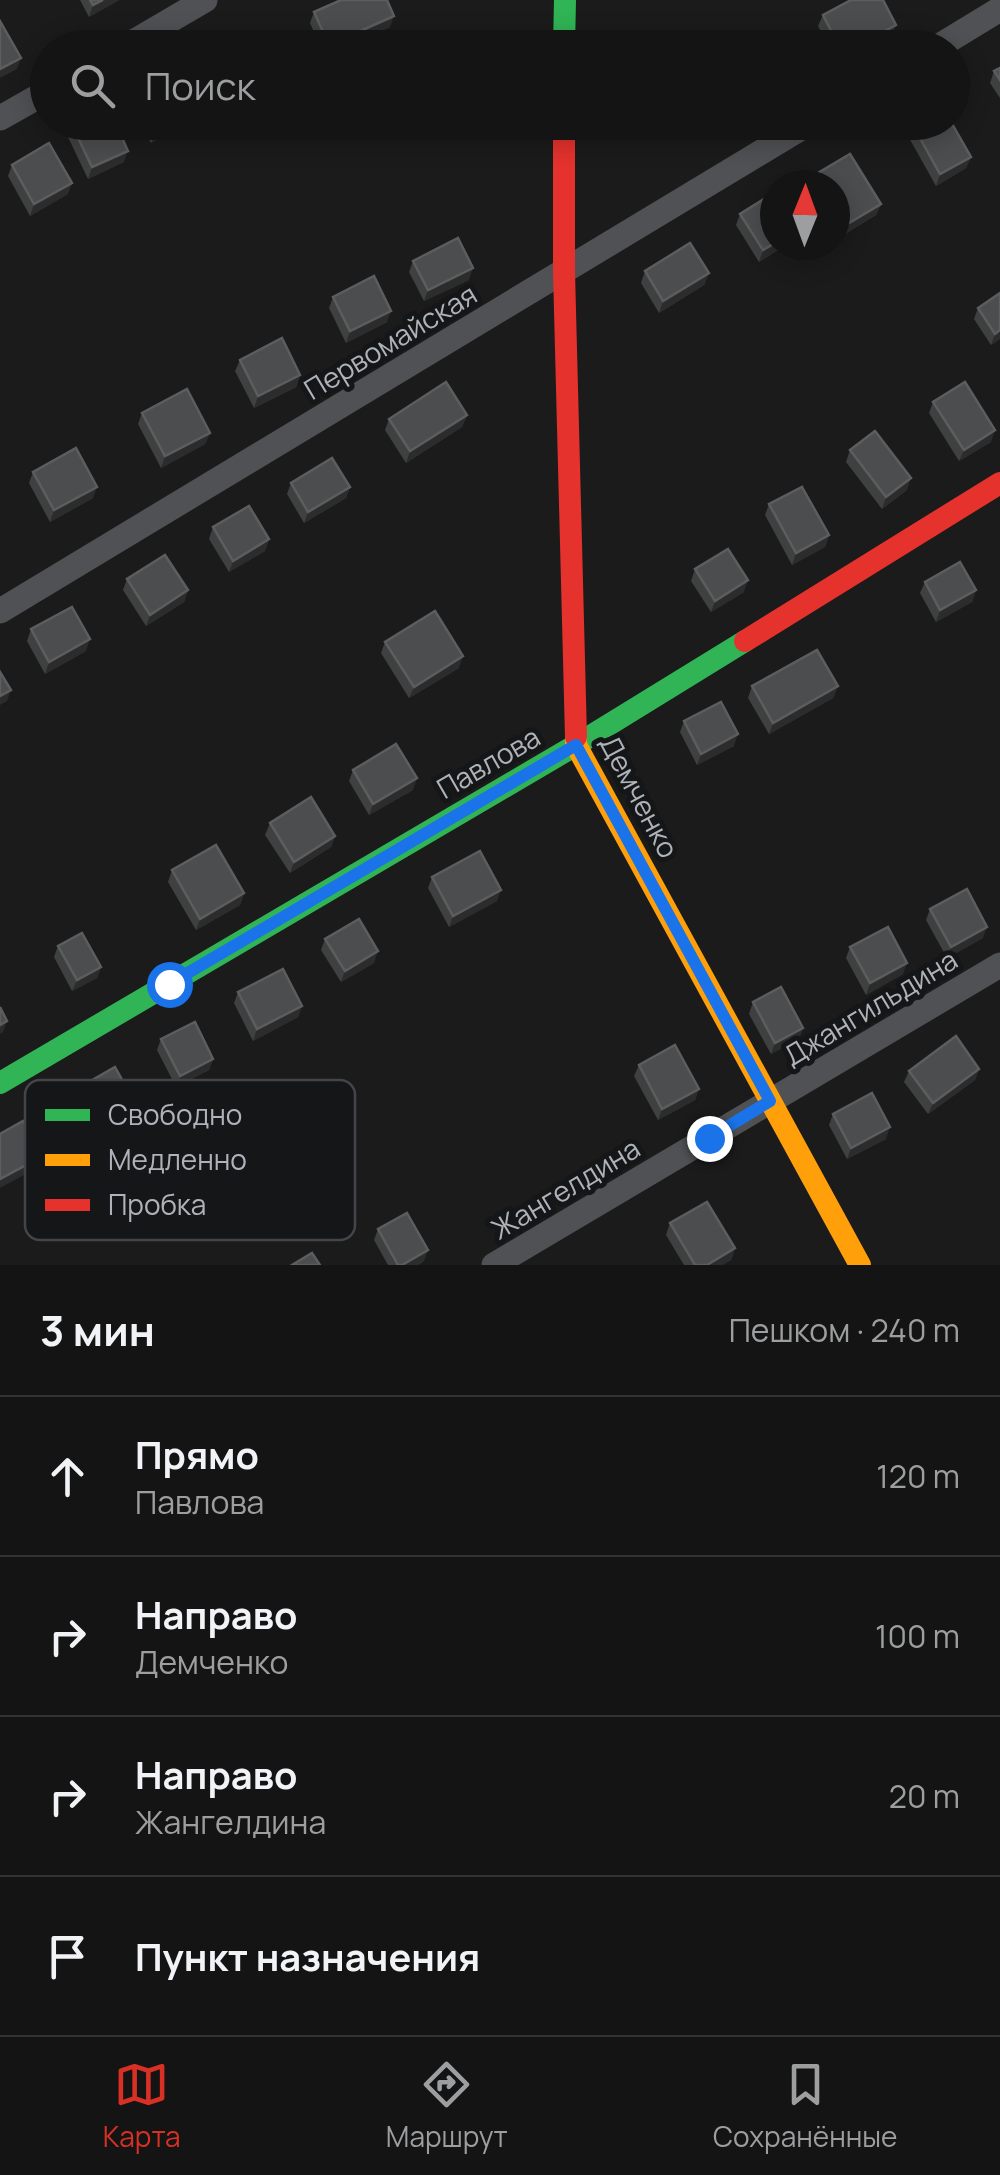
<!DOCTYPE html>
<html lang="ru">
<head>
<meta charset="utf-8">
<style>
	:root { --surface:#141414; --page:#212122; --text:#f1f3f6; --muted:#9d9ea0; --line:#333334; --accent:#d93025 }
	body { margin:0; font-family:Manrope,sans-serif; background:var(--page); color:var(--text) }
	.compass { position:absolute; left:760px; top:170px; width:90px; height:90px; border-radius:50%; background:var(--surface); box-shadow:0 5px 25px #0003; rotate:1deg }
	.stop { position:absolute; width:30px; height:30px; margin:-22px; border:8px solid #1a73e8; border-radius:50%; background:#fff }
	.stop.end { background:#1a73e8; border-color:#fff; box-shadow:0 2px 10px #0008 }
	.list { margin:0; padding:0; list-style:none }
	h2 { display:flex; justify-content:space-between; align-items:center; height:130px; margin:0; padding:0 40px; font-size:42px }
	h2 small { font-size:32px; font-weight:400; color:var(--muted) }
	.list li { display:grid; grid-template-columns:65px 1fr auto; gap:30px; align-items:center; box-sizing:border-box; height:160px; padding:0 40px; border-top:2px solid var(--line) }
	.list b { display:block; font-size:38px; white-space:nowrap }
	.list p { margin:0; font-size:32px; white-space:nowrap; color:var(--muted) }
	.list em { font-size:32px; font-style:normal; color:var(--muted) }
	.icon { flex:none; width:55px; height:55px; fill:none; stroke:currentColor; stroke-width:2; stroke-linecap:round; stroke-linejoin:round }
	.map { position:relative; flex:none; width:1000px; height:1265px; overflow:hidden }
	.search { position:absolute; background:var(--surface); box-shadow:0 5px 25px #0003; left:30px; right:30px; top:30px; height:110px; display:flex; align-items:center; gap:25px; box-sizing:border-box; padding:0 35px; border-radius:55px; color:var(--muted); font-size:38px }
	.sheet { height:770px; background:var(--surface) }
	nav { display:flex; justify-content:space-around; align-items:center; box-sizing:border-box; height:140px; border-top:2px solid var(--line); background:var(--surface); font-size:28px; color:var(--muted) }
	nav a { display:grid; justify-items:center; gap:5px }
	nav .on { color:var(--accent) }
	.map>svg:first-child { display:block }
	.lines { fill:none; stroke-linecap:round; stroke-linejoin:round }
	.street { stroke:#505154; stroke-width:25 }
	.fast { stroke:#30b455; stroke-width:22 }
	.slow { stroke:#ff9f0a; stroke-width:22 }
	.jam { stroke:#e5322d; stroke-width:22 }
	.wall { fill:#3f4141 }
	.shaded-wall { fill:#2c2c2c }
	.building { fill:#4b4d4e; stroke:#5b5d5f; stroke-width:2.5 }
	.route { stroke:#1a73e8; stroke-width:12 }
	.labels { text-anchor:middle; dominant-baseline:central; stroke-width:10; stroke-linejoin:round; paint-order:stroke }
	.street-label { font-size:28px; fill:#aeb3ba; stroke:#151617 }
	.key { fill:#151617; stroke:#434548; stroke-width:2.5 }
	.key-label { font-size:28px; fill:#aeb3ba }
</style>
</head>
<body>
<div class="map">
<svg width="1000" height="1265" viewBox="0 0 1000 1265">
	<rect width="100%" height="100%" fill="#1b1b1b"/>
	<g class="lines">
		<g class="street">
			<polyline points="123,48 205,0"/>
			<polyline points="936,48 1000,9"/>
			<polyline points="0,118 48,91"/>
			<polyline points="0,611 811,122"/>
			<polyline points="494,1265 1000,965"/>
		</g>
		<g class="fast">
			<polyline points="564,48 565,0"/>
			<polyline points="0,1083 576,745 745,641"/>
		</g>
		<polyline class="slow" points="576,737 576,745 860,1265"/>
		<g class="jam">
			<polyline points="564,122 564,272 576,737"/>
			<polyline points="745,641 1000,483"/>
		</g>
	</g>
	<g class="wall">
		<polygon points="80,0 119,0 89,17"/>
		<polygon points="314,12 390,27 345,48 321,48 310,23"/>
		<polygon points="823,15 892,36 871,48 830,48 818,26"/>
		<polygon points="1000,68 1000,98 990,83 994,71"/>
		<polygon points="138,122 185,122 151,143"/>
		<polygon points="904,122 951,122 971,157 966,168 936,186 903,127"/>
		<polygon points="72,125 124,162 88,179 68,137"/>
		<polygon points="12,165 68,194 30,216 8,176"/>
		<polygon points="818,173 881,204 876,215 845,234 835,219 835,185 814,185"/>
		<polygon points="740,214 775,245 786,245 759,262 736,225"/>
		<polygon points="413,261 469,280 424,301 409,272"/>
		<polygon points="645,271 709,273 704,285 659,313 641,283"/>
		<polygon points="333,297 387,322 346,343 329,308"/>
		<polygon points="978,308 1000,339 991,345 974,319"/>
		<polygon points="240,360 300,375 296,387 254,408 235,371"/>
		<polygon points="933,402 991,442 959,461 929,413"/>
		<polygon points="142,413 210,433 205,444 161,468 138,424"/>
		<polygon points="467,415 462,427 406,463 385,430 389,419"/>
		<polygon points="850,450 907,490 882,509 846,462"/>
		<polygon points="33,472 93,498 50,522 29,483"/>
		<polygon points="291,483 350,487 346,498 304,523 287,494"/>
		<polygon points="769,504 829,535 825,547 792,565 765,515"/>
		<polygon points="213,527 269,539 265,551 229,572 209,539"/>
		<polygon points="695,569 744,592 711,612 691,581"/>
		<polygon points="127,579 188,590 184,602 146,626 123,590"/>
		<polygon points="925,582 976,590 972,602 936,622 920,593"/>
		<polygon points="31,629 86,651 45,674 27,641"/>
		<polygon points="385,642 459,668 409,698 381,653"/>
		<polygon points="752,686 838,686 833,698 769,734 748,698"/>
		<polygon points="684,721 734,746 697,765 680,732"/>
		<polygon points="353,770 413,790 369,815 349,781"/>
		<polygon points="270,823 335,836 331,847 290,873 265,835"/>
		<polygon points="172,870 244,893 240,905 196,930 168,882"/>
		<polygon points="432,877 497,901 449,927 428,888"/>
		<polygon points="930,909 983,938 947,958 926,920"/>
		<polygon points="325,939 374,963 341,982 321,950"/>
		<polygon points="58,946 101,967 97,978 72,991 54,957"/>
		<polygon points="850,947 903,974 866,995 846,958"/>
		<polygon points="238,992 302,1006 298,1017 253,1041 234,1003"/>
		<polygon points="753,1002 803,1028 799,1039 771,1054 749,1014"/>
		<polygon points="161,1039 213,1059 209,1070 176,1087 157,1050"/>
		<polygon points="639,1065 699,1089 695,1100 658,1120 634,1076"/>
		<polygon points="979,1069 975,1080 928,1114 904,1082 909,1071"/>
		<polygon points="68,1094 131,1115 83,1141 64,1105"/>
		<polygon points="833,1114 886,1139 847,1159 829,1125"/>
		<polygon points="670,1223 735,1248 731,1260 722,1265 684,1265 666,1235"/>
		<polygon points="378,1229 424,1261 418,1265 388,1265 374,1240"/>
	</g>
	<g class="shaded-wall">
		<polygon points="103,0 119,0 89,17 93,5"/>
		<polygon points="394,16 390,27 345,48 328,48 329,45"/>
		<polygon points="896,25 892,36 871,48 853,48"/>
		<polygon points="21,58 17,69 0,78 0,69"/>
		<polygon points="170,122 185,122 151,143 155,132"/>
		<polygon points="128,151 124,162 88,179 92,167"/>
		<polygon points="971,157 966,168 936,186 940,174"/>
		<polygon points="72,183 68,194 30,216 34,204"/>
		<polygon points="881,204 876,215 845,234 849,223"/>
		<polygon points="775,243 775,245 786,245 759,262 763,250"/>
		<polygon points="473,268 469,280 424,301 428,290"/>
		<polygon points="709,273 704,285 659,313 663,301"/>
		<polygon points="391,311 387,322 346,343 350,331"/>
		<polygon points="1000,330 1000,339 991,345 995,334"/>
		<polygon points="300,375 296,387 254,408 258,396"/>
		<polygon points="467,415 462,427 406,463 410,451"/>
		<polygon points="995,430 991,442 959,461 964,450"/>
		<polygon points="210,433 205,444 161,468 165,456"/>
		<polygon points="911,478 907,490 882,509 886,497"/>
		<polygon points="97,487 93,498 50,522 54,510"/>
		<polygon points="350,487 346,498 304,523 308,512"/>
		<polygon points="829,535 825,547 792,565 796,553"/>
		<polygon points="269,539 265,551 229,572 233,561"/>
		<polygon points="748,580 744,592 711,612 715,601"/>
		<polygon points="188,590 184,602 146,626 150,615"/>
		<polygon points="976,590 972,602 936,622 940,610"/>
		<polygon points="90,639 86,651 45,674 49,662"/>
		<polygon points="463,656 459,668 409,698 414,687"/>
		<polygon points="838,686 833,698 769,734 773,723"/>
		<polygon points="11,690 7,701 0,705 0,696"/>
		<polygon points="738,734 734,746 697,765 701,754"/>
		<polygon points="417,778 413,790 369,815 373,804"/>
		<polygon points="335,836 331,847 290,873 294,862"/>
		<polygon points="501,890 497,901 449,927 453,916"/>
		<polygon points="244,893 240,905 196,930 200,919"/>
		<polygon points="987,927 983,938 947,958 951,947"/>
		<polygon points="378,951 374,963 341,982 345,971"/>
		<polygon points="907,963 903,974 866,995 870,983"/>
		<polygon points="101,967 97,978 72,991 77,980"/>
		<polygon points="302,1006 298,1017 253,1041 257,1029"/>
		<polygon points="7,1021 3,1032 0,1034 0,1025"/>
		<polygon points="803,1028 799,1039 771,1054 775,1043"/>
		<polygon points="213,1059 209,1070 176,1087 180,1076"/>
		<polygon points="979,1069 975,1080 928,1114 933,1103"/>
		<polygon points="699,1089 695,1100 658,1120 662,1109"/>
		<polygon points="135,1103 131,1115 83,1141 88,1129"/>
		<polygon points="890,1127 886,1139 847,1159 851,1148"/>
		<polygon points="43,1156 39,1167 0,1188 0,1179"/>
		<polygon points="735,1248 731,1260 722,1265 707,1265"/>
		<polygon points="428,1250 424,1261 418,1265 402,1265"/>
	</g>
	<g class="building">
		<polygon points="90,0 103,0 93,5"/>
		<polygon points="341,0 387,0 394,16 329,45 314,12"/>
		<polygon points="851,0 883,0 896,25 853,48 840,48 823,15"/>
		<polygon points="0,21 21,58 0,69"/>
		<polygon points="787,40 791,48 771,48"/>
		<polygon points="1000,68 1000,80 994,71"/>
		<polygon points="78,122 115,122 128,151 92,167 72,125"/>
		<polygon points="149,122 170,122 155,132"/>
		<polygon points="911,122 951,122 971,157 940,174"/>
		<polygon points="49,143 72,183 34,204 12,165"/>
		<polygon points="850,154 881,204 849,223 835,200 835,185 826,185 818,173"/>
		<polygon points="775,192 775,243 763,250 740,214"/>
		<polygon points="458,238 473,268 428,290 413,261"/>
		<polygon points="690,243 709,273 663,301 645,271"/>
		<polygon points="374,276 391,311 350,331 333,297"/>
		<polygon points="1000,293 1000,330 995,334 978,308"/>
		<polygon points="282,338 300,375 258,396 240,360"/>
		<polygon points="446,382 467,415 410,451 389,419"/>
		<polygon points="965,382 995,430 964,450 933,402"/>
		<polygon points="187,389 210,433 165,456 142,413"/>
		<polygon points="875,431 911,478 886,497 850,450"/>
		<polygon points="76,448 97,487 54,510 33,472"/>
		<polygon points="332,458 350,487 308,512 291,483"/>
		<polygon points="802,487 829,535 796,553 769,504"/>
		<polygon points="249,506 269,539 233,561 213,527"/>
		<polygon points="728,549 748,580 715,601 695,569"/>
		<polygon points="165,555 188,590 150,615 127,579"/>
		<polygon points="960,562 976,590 940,610 925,582"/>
		<polygon points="72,607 90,639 49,662 31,629"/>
		<polygon points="435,611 463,656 414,687 385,642"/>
		<polygon points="817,650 838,686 773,723 752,686"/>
		<polygon points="0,672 11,690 0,696"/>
		<polygon points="721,702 738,734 701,754 684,721"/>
		<polygon points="396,744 417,778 373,804 353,770"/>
		<polygon points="311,797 335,836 294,862 270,823"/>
		<polygon points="216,845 244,893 200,919 172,870"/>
		<polygon points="480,851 501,890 453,916 432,877"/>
		<polygon points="967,889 987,927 951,947 930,909"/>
		<polygon points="359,919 378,951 345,971 325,939"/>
		<polygon points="888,927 907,963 870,983 850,947"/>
		<polygon points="82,933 101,967 77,980 58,946"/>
		<polygon points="283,969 302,1006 257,1029 238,992"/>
		<polygon points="781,987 803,1028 775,1043 753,1002"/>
		<polygon points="0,1007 7,1021 0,1025"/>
		<polygon points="195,1022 213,1059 180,1076 161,1039"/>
		<polygon points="956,1036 979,1069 933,1103 909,1071"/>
		<polygon points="675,1045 699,1089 662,1109 639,1065"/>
		<polygon points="115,1067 135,1103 88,1129 68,1094"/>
		<polygon points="872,1093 890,1127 851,1148 833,1114"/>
		<polygon points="23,1121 43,1156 0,1179 0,1134"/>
		<polygon points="707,1202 735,1248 707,1265 695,1265 670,1223"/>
		<polygon points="407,1213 428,1250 402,1265 398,1265 378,1229"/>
		<polygon points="312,1253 320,1265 292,1265"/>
	</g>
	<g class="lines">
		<polyline class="route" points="169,984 576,745 770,1101 709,1138"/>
	</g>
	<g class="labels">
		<g class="street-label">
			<text transform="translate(390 341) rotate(-31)">Первомайская</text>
			<text transform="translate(488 762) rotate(-30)">Павлова</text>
			<text transform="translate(640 796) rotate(62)">Демченко</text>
			<text transform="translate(870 1007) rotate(-31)">Джангильдина</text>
			<text transform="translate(565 1188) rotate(-31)">Жангелдина</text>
		</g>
	</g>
	<rect x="25" y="1080" width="330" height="160" rx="15" class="key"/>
	<rect x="45" y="1109" width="45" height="12" fill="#30b455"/>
	<rect x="45" y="1154" width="45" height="12" fill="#ff9f0a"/>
	<rect x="45" y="1199" width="45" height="12" fill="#e5322d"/>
	<g class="key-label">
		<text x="108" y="1125">Свободно</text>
		<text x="108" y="1170">Медленно</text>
		<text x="108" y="1215">Пробка</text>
	</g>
</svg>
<svg class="compass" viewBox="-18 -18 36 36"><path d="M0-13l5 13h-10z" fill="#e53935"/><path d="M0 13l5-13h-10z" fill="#9d9ea0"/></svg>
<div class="stop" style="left:169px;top:984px"></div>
<div class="stop end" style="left:709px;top:1138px"></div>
<div class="search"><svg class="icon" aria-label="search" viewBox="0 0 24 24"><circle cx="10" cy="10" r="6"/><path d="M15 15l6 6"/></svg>Поиск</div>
</div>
<section class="sheet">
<h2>3 мин<small>Пешком · 240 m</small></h2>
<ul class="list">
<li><svg class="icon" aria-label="ahead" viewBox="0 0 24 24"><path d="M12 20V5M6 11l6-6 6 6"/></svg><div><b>Прямо</b><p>Павлова</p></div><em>120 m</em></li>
<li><svg class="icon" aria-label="right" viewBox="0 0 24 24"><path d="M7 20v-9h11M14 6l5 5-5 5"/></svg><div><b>Направо</b><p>Демченко</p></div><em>100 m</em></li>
<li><svg class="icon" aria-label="right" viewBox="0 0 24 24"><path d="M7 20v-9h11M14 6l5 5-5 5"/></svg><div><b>Направо</b><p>Жангелдина</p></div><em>20 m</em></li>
<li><svg class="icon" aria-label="arrive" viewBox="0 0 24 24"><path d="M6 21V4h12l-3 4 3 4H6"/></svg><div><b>Пункт назначения</b></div></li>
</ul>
</section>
<nav>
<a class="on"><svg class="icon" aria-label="map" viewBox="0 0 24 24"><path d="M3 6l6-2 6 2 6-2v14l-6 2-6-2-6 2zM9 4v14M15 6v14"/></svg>Карта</a>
<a><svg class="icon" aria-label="directions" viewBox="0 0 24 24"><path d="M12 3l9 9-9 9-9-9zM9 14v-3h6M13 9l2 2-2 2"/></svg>Маршрут</a>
<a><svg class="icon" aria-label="saved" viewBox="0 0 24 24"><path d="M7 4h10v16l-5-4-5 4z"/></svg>Сохранённые</a>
</nav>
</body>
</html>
